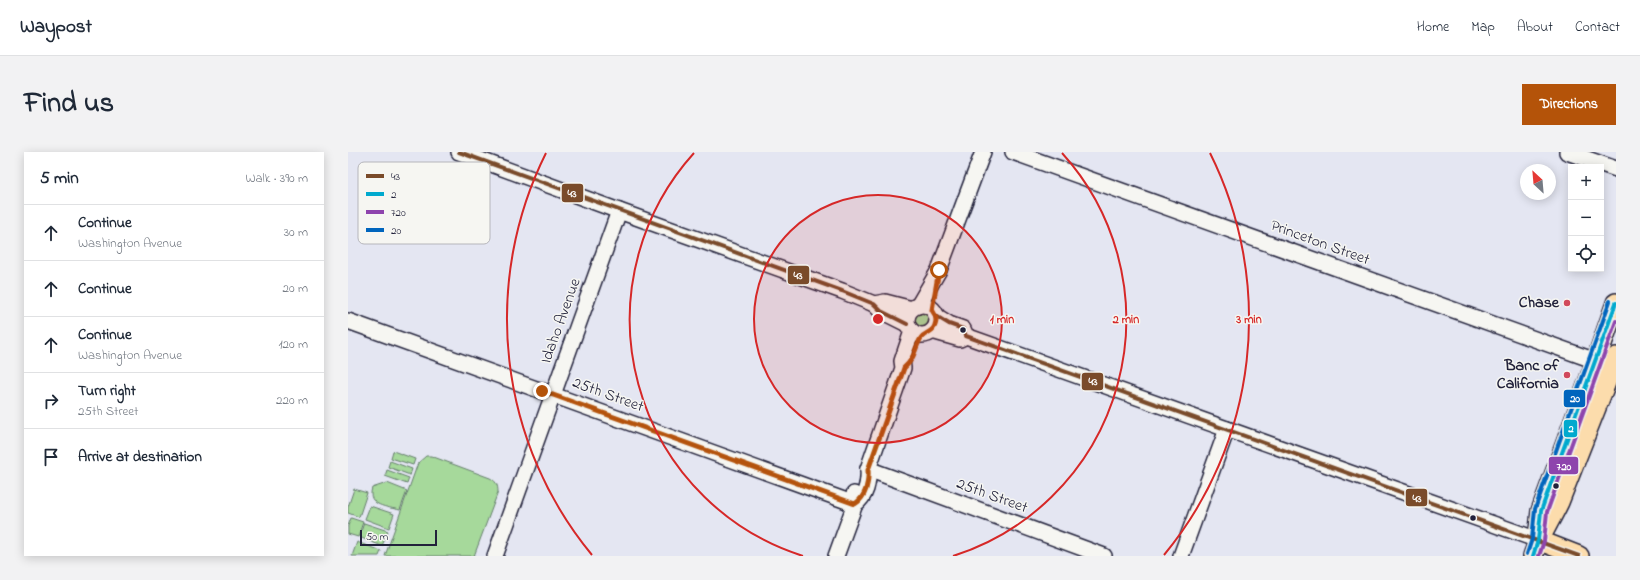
<!DOCTYPE html>
<html lang="en">
<head>
<meta charset="utf-8">
<style>
	:root { --surface:#fff; --page:#f2f2f3; --text:#1f2937; --muted:#747a83; --line:#e0e1e3; --accent:#b45309 }
	body { margin:0; font-family:"Indie Flower",sans-serif; background:var(--page); color:var(--text) }
	.controls { position:absolute; right:12px; top:12px; display:grid; overflow:hidden; border-radius:0px; box-shadow:0 2px 10px #0003 }
	.controls button { width:36px; height:36px; display:grid; place-items:center; padding:0; border:0; border-bottom:1px solid var(--line); background:var(--surface); color:var(--text); font:20px sans-serif }
	.compass { position:absolute; left:1172px; top:12px; width:36px; height:36px; border-radius:50%; background:var(--surface); box-shadow:0 2px 10px #0003; rotate:334deg }
	.scale { position:absolute; left:12px; bottom:10px; width:77px; box-sizing:border-box; padding-left:4px; border:2px solid #22223b; border-top:0; font-size:11px; line-height:14px; white-space:nowrap; color:#22223b; -webkit-text-stroke:3px #f6f6f2; paint-order:stroke }
	.stop { position:absolute; width:12px; height:12px; margin:-9px; border:3px solid #b45309; border-radius:50%; background:#fff }
	.stop.end { background:#b45309; border-color:#fff; box-shadow:0 1px 4px #0008 }
	.list { margin:0; padding:0; list-style:none }
	h2 { display:flex; justify-content:space-between; align-items:center; height:52px; margin:0; padding:0 16px; font-size:17px }
	h2 small { font-size:13px; font-weight:400; color:var(--muted) }
	.list li { display:grid; grid-template-columns:26px 1fr auto; gap:12px; align-items:center; box-sizing:border-box; height:56px; padding:0 16px; border-top:1px solid var(--line) }
	.list b { display:block; font-size:15px; white-space:nowrap }
	.list p { margin:0; font-size:13px; white-space:nowrap; color:var(--muted) }
	.list em { font-size:13px; font-style:normal; color:var(--muted) }
	.icon { flex:none; width:22px; height:22px; fill:none; stroke:currentColor; stroke-width:2; stroke-linecap:round; stroke-linejoin:round }
	.map { position:relative; flex:none; width:1268px; height:404px; overflow:hidden; border-radius:0px }
	header { display:flex; align-items:center; gap:24px; box-sizing:border-box; height:56px; padding:0 20px; background:var(--surface); border-bottom:1px solid var(--line) }
	header strong { font-size:19px }
	nav { display:flex; gap:22px; margin-inline-start:auto; font-size:14px }
	.intro { display:flex; align-items:center; justify-content:space-between; box-sizing:border-box; height:96px; padding:0 24px }
	h1 { margin:0; font-size:28px }
	.button { padding:10px 18px; border-radius:0px; background:var(--accent); color:#fff; font-size:14px; font-weight:700 }
	main { display:flex; gap:24px; padding:0 24px }
	aside { flex:1; background:var(--surface); border-radius:0px; box-shadow:0 2px 10px #0003 }
	.map>svg:first-child { display:block }
	.green { fill:#a6d99b; stroke:#647e6b }
	.lines { fill:none; stroke-linecap:round; stroke-linejoin:round }
	.minor-casing { stroke:#22223b; stroke-width:18 }
	.major-casing { stroke:#22223b; stroke-width:22 }
	.minor { stroke:#f6f6f2; stroke-width:15 }
	.major { stroke:#fcdcac; stroke-width:19 }
	.bus-1-casing { stroke:#f6f6f2; stroke-width:7 }
	.bus-2-casing { stroke:#f6f6f2; stroke-width:7 }
	.bus-3-casing { stroke:#f6f6f2; stroke-width:7 }
	.bus-4-casing { stroke:#f6f6f2; stroke-width:7 }
	.bus-1 { stroke:#7a4b2a; stroke-width:4 }
	.bus-2 { stroke:#00a9ce; stroke-width:4 }
	.bus-3 { stroke:#8e44ad; stroke-width:4 }
	.bus-4 { stroke:#0065bd; stroke-width:4 }
	.route { stroke:#b45309; stroke-width:5 }
	.ring { fill:none; stroke:#d62828; stroke-width:2 }
	.poi-dot { fill:#d1495b; stroke:#f6f6f2; stroke-width:1.5 }
	.bus-dot { fill:#22223b; stroke:#f6f6f2; stroke-width:1.5 }
	.labels { text-anchor:middle; dominant-baseline:central; stroke-width:3; stroke-linejoin:round; paint-order:stroke }
	.street-label { font-size:16px; fill:#22223b; stroke:#f6f6f2 }
	.poi-label { font-size:16px; font-weight:bold; fill:#22223b; stroke:#f6f6f2; text-anchor:end }
	.key { fill:#f6f6f2; stroke:#b6b6bb; stroke-width:1 }
	.key-label { font-size:11px; fill:#22223b }
	.centre { fill:#d62828; stroke:#f6f6f2; stroke-width:2 }
	.ring-label { font-size:12px; text-anchor:middle; font-weight:bold; fill:#d62828; stroke:#f6f6f2; stroke-width:3; stroke-linejoin:round; paint-order:stroke }
	.line-badge { stroke:#f6f6f2; stroke-width:1.5 }
	.badge-label { font-size:11px; text-anchor:middle; font-weight:bold; fill:#fff }
</style>
</head>
<body>
<header>
<strong>Waypost</strong>
<nav><a>Home</a><a>Map</a><a>About</a><a>Contact</a></nav>
</header>
<div class="intro"><h1>Find us</h1><a class="button">Directions</a></div>
<main>
<aside>
<h2>5 min<small>Walk · 390 m</small></h2>
<ul class="list">
<li><svg class="icon" aria-label="ahead" viewBox="0 0 24 24"><path d="M12 20V5M6 11l6-6 6 6"/></svg><div><b>Continue</b><p>Washington Avenue</p></div><em>30 m</em></li>
<li><svg class="icon" aria-label="ahead" viewBox="0 0 24 24"><path d="M12 20V5M6 11l6-6 6 6"/></svg><div><b>Continue</b></div><em>20 m</em></li>
<li><svg class="icon" aria-label="ahead" viewBox="0 0 24 24"><path d="M12 20V5M6 11l6-6 6 6"/></svg><div><b>Continue</b><p>Washington Avenue</p></div><em>120 m</em></li>
<li><svg class="icon" aria-label="right" viewBox="0 0 24 24"><path d="M7 20v-9h11M14 6l5 5-5 5"/></svg><div><b>Turn right</b><p>25th Street</p></div><em>220 m</em></li>
<li><svg class="icon" aria-label="arrive" viewBox="0 0 24 24"><path d="M6 21V4h12l-3 4 3 4H6"/></svg><div><b>Arrive at destination</b></div></li>
</ul>
</aside>
<div class="map">
<svg width="1268" height="404" viewBox="0 0 1268 404">
	<rect width="100%" height="100%" fill="#e4e6f2"/>
	<filter id="ink" filterUnits="userSpaceOnUse"><feTurbulence type="fractalNoise" baseFrequency=".025" numOctaves="2"/><feDisplacementMap in="SourceGraphic" scale="8" xChannelSelector="R" yChannelSelector="G"/><feConvolveMatrix kernelMatrix="1 2 1 2 8 2 1 2 1" color-interpolation-filters="sRGB"/></filter>
	<g filter="url(#ink)">
		<g class="green">
			<circle cx="574" cy="168" r="10"/>
			<polygon points="45,299 67,307 65,313 43,306"/>
			<path d="M78 304H83L142 326C148 329 150 333 150 340L126 404H37L70 311Z"/>
			<polygon points="42,309 64,317 62,323 40,315"/>
			<polygon points="39,318 61,326 59,332 37,324"/>
			<path d="M39 331 59 339 52 358C40 355 18 354 24 336Z"/>
			<polygon points="6,337 19,341 11,365 0,361 0,355"/>
			<polygon points="22,354 46,362 41,376 17,367"/>
			<polygon points="3,366 15,370 10,385 0,382 0,374"/>
			<polygon points="16,371 40,379 34,394 11,385"/>
			<polygon points="9,390 33,399 31,404 4,404"/>
		</g>
		<g class="lines">
			<g class="minor-casing">
				<g id="minor">
					<polyline points="111,0 271,59 494,139 526,152 533,159 559,172"/>
					<polyline points="665,0 1259,213"/>
					<polyline points="1219,0 1268,17"/>
					<polyline points="526,152 537,150 564,157"/>
					<circle cx="574" cy="168" r="15"/>
					<polyline points="570,154 591,118 635,0"/>
					<polyline points="588,164 601,172 615,177 618,184 1190,388"/>
					<polyline points="0,169 507,352"/>
					<polyline points="584,179 612,187 618,184"/>
					<polyline points="520,317 756,404"/>
					<path d="M507 352C518 345 521 330 520 317L555 216 554 209 564 179"/>
					<polyline points="147,404 271,59"/>
					<polyline points="488,404 507,352 506,342"/>
					<polyline points="833,404 879,277"/>
				</g>
			</g>
			<g class="major-casing">
				<g id="major">
					<polyline points="1190,388 1193,359 1248,209 1268,151"/>
					<polyline points="1190,388 1231,404"/>
					<path d="M1185 404C1191 385 1202 369 1211 350L1268 205"/>
				</g>
			</g>
			<use href="#minor" class="minor"/>
			<use href="#major" class="major"/>
			<g class="bus-1-casing">
				<g id="bus-1">
					<polyline points="111,0 494,139 526,152 533,159 559,172"/>
					<polyline points="588,164 601,172 615,177 618,184 1231,404"/>
				</g>
			</g>
			<g class="bus-2-casing">
				<polyline id="bus-2" points="1185,404 1190,388 1193,359 1268,151"/>
			</g>
			<g class="bus-3-casing">
				<polyline id="bus-3" points="1191,404 1196,389 1199,360 1268,169"/>
			</g>
			<g class="bus-4-casing">
				<polyline id="bus-4" points="1179,402 1184,387 1187,357 1262,149"/>
			</g>
			<use href="#bus-1" class="bus-1"/>
			<use href="#bus-2" class="bus-2"/>
			<use href="#bus-3" class="bus-3"/>
			<use href="#bus-4" class="bus-4"/>
		</g>
	</g>
	<g class="lines" filter="url(#ink)">
		<path class="route" d="M194 239 507 352C518 345 521 330 520 318L556 216C567 207 566 197 573 186 577 180 585 181 587 173 589 168 588 163 584 158L591 118"/>
	</g>
	<circle cx="530" cy="167" r="124" fill="#d62828" fill-opacity=".12"/>
	<g class="ring">
		<circle cx="530" cy="167" r="124"/>
		<path d="M455 404A248 248 0 0 1 346 1M714 1A248 248 0 0 1 605 404"/>
		<path d="M244 403A371 371 0 0 1 198 1M862 1A371 371 0 0 1 816 403"/>
	</g>
	<g class="poi-dot">
		<circle cx="1219" cy="151" r="4"/>
		<circle cx="1219" cy="223" r="4"/>
	</g>
	<g class="bus-dot">
		<circle cx="615" cy="178" r="3.5"/>
		<circle cx="1208" cy="334" r="3.5"/>
		<circle cx="1125" cy="366" r="3.5"/>
	</g>
	<g class="labels">
		<g class="street-label">
			<text transform="translate(972 91) rotate(20)">Princeton Street</text>
			<text transform="translate(213 169) rotate(-70)">Idaho Avenue</text>
			<text transform="translate(260 243) rotate(20)">25th Street</text>
			<text transform="translate(644 344) rotate(20)">25th Street</text>
		</g>
		<g class="poi-label">
			<text x="1211" y="151">Chase</text>
			<text x="1211" y="214">Banc of<tspan x="1211" dy="18">California</tspan></text>
		</g>
	</g>
	<rect x="10" y="10" width="132" height="82" rx="6" class="key"/>
	<rect x="18" y="22" width="18" height="4" fill="#7a4b2a"/>
	<rect x="18" y="40" width="18" height="4" fill="#00a9ce"/>
	<rect x="18" y="58" width="18" height="4" fill="#8e44ad"/>
	<rect x="18" y="76" width="18" height="4" fill="#0065bd"/>
	<g class="key-label">
		<text x="43" y="28">43</text>
		<text x="43" y="46">2</text>
		<text x="43" y="64">720</text>
		<text x="43" y="82">20</text>
	</g>
	<circle cx="530" cy="167" r="6" class="centre"/>
	<g class="ring-label">
		<text x="654" y="171">1 min</text>
		<text x="778" y="171">2 min</text>
		<text x="901" y="171">3 min</text>
	</g>
	<g class="line-badge">
		<rect x="213" y="31" width="23" height="20" rx="4" fill="#7a4b2a"/>
		<rect x="439" y="113" width="23" height="20" rx="4" fill="#7a4b2a"/>
		<rect x="733" y="220" width="23" height="19" rx="4" fill="#7a4b2a"/>
		<rect x="1215" y="237" width="23" height="19" rx="4" fill="#0065bd"/>
		<rect x="1215" y="267" width="15" height="19" rx="4" fill="#00a9ce"/>
		<rect x="1200" y="304" width="31" height="19" rx="4" fill="#8e44ad"/>
		<rect x="1057" y="336" width="23" height="19" rx="4" fill="#7a4b2a"/>
	</g>
	<g class="badge-label">
		<text x="224" y="45">43</text>
		<text x="450" y="127">43</text>
		<text x="745" y="233">43</text>
		<text x="1227" y="250">20</text>
		<text x="1223" y="280">2</text>
		<text x="1216" y="318">720</text>
		<text x="1069" y="350">43</text>
	</g>
</svg>
<div class="controls">
<button>+</button>
<button>−</button>
<button><svg class="icon" aria-label="locate" viewBox="0 0 24 24"><circle cx="12" cy="12" r="6"/><path d="M12 2v4M12 18v4M2 12h4M18 12h4"/></svg></button>
</div>
<svg class="compass" viewBox="-18 -18 36 36"><path d="M0-13l5 13h-10z" fill="#e53935"/><path d="M0 13l5-13h-10z" fill="#747a83"/></svg>
<div class="scale">50 m</div>
<div class="stop" style="left:591px;top:118px"></div>
<div class="stop end" style="left:194px;top:239px"></div>
</div>
</main>
</body>
</html>
